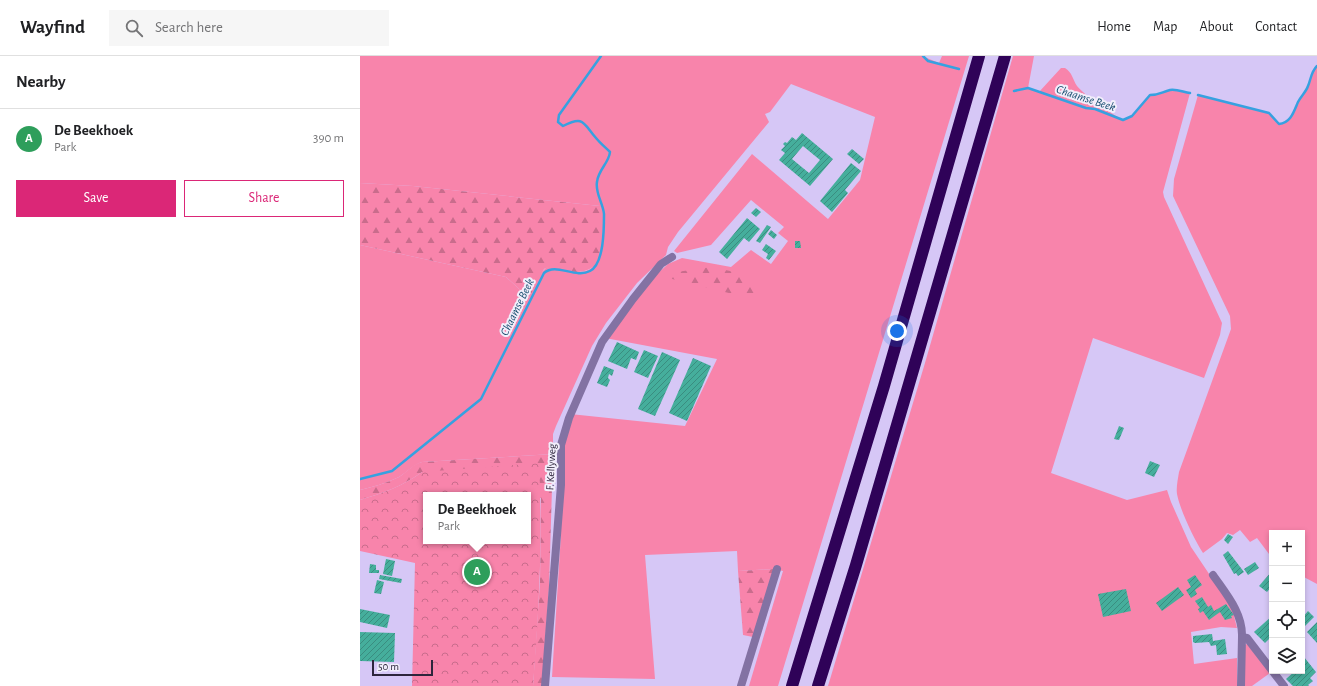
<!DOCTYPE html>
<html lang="en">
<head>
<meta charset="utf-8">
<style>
	:root { --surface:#fff; --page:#f6f6f6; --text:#202124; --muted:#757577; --line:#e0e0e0; --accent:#db2777 }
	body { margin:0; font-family:"Alegreya Sans",sans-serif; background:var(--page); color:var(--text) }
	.controls { position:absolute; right:12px; bottom:12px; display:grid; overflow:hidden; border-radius:0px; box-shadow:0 2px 6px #0003 }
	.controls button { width:36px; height:36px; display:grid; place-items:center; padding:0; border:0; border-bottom:1px solid var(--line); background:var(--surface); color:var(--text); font:20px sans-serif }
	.scale { position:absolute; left:12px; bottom:10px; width:61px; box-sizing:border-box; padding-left:4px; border:2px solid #2d253c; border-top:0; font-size:11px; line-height:14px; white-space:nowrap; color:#2d253c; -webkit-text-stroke:3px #f2eefb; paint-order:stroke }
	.you { position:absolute; left:537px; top:275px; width:14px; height:14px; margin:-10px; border:3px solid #fff; border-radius:50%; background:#1a73e8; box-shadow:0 0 0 6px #1a73e833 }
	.badge { display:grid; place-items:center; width:26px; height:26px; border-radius:50%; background:var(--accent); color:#fff; font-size:13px; font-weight:700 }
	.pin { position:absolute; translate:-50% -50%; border:2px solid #fff; box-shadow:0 1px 4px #0006 }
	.popup { position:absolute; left:63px; top:436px; width:108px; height:52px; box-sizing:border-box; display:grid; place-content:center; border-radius:0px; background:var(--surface); filter:drop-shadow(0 1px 3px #0005); font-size:13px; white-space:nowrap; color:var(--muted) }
	.popup b { font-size:15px; color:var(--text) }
	.popup::after { content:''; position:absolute; left:50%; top:100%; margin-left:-8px; border:8px solid transparent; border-top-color:var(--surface) }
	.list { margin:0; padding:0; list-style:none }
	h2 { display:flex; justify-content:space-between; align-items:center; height:52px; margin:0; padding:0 16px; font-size:17px }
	h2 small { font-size:13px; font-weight:400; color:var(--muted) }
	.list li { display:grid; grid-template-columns:26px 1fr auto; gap:12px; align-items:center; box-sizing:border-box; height:60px; padding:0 16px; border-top:1px solid var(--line) }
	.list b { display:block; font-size:15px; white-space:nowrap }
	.list p { margin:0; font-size:13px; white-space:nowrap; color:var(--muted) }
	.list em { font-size:13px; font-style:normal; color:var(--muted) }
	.actions { display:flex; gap:8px; padding:12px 16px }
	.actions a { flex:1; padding:9px 0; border:1px solid var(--accent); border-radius:0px; text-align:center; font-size:14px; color:var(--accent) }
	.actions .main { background:var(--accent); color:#fff }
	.icon { flex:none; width:22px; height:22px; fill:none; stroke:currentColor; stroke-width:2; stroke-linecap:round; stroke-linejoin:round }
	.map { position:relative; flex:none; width:957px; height:630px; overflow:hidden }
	header { display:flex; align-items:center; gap:24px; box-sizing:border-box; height:56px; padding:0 20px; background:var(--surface); border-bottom:1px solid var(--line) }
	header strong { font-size:19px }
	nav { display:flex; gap:22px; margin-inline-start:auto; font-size:14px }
	.search { width:280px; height:36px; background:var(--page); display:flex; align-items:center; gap:10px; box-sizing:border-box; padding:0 14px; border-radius:0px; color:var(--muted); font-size:15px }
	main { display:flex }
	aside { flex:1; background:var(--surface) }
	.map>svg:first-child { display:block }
	.green { fill:#f884ab }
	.forest { fill:url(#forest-firs) }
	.park { fill:url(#park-crowns); fill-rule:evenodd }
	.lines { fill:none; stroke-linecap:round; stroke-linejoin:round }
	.stream { stroke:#36a1e0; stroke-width:2.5 }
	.building { fill:url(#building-hatch); fill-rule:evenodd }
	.street { stroke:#8372a3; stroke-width:8 }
	.highway { stroke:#2f0258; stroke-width:12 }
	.labels { text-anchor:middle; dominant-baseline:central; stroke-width:4; stroke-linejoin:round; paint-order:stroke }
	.street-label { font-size:11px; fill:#2d253c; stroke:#f2eefb }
	.water-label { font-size:12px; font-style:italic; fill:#164d6e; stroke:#f2eefb }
</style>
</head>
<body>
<header>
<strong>Wayfind</strong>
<div class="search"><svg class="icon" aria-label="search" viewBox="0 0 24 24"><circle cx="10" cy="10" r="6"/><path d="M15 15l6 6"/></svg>Search here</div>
<nav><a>Home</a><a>Map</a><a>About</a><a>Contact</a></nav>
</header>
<main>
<aside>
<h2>Nearby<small></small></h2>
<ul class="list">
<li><span class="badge" style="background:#2e9e5b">A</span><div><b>De Beekhoek</b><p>Park</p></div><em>390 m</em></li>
</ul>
<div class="actions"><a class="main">Save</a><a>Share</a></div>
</aside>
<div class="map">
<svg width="957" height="630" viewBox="0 0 957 630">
	<defs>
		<pattern id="forest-firs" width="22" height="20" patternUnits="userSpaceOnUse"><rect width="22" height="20" fill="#f884ab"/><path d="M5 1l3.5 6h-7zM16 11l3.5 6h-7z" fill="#c96c8c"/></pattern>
		<pattern id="park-crowns" width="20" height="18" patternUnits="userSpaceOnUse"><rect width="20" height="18" fill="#f884ab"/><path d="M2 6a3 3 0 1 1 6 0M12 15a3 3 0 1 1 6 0" fill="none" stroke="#c96c8c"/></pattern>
		<pattern id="building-hatch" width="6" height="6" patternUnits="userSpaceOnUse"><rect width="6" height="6" fill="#45ae9c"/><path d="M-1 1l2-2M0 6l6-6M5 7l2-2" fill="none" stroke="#3a8d80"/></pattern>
	</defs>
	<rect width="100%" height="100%" fill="#d6c7f6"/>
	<g class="green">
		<path d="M0 0H562L579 7 582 0H609L418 630H389L423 515 414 513 378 515 377 495 285 499 295 623 192 621 201 478V386L210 358 325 370 357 303 245 282 296 219 308 208 322 202 371 211 391 194 411 208 428 185 418 177 424 171 391 144 351 189 317 197 314 195 392 98 468 163 500 124 515 61 431 28 410 56 405 58 409 66 318 176 308 191 306 199 277 227 246 267 232 290 196 370 193 378V398L62 406C53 409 47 416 39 421 26 427 13 431 0 434V189L146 221 169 242C173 234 181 213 188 211 197 208 207 216 216 216 248 219 243 170 240 150L53 130 0 127Z"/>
		<path d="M653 0H674L668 32 679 36 701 12H705C712 16 713 24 717 30 724 39 753 59 763 64L772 60 790 39C799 39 802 36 810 34 817 33 823 36 830 37L803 136 804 141 862 267 860 279 844 322 733 282 691 417 767 444 807 434 811 446 831 491 872 552 877 572 861 571 831 576 834 608 877 602V630H468L565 307Z"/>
		<path d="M957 10V528L942 520V477H912V502L897 482 890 486 880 474 873 479 867 477 862 483 843 497C834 483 820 454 817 438 816 431 818 423 819 416L871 273 870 260 813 140 814 123 838 39 909 57 919 68C931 67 934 55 938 46 941 40 946 36 948 30 951 23 951 16 957 10Z"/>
		<polygon points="887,588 910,617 892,630 884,630 885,589"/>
	</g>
	<g class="forest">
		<path d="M0 127 53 130 240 150C244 163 244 198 235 209 231 213 224 216 218 216 206 217 196 207 184 213L169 242 146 221 0 189Z"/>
		<polygon points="351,211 394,220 403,241 385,241 296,219"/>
		<path d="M193 398 189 532 182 630H173L180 525 181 442 62 416C43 430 23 437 0 444V434C13 431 26 427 39 421 47 416 53 408 62 406Z"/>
		<polygon points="414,513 393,581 383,579 378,515"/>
	</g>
	<path class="park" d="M179 407C183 482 179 556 173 630H52L55 507 0 495V444C23 437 43 430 62 416ZM66 439H168V485H66Z"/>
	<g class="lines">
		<g class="stream">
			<polyline points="563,0 568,5 599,13"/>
			<path d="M654 35 668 32 726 52 735 53 763 64 772 60 790 39C799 39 802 36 810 34 817 33 823 36 830 37"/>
			<path d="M838 39 909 57 919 68C931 67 934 55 938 46 941 40 946 36 948 30 951 23 951 16 957 10"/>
			<path d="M0 423 32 415 121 343 184 217C196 206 215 223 230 215 244 208 244 173 244 158 243 147 235 137 237 126 238 114 249 107 250 96 245 91 240 87 236 82 223 67 224 59 203 70L198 66 199 59 241 0"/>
		</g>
	</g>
	<g class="building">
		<path d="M442 77 473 103 450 130 419 104 425 97 421 94 425 90 423 88 425 86 427 87 432 81 436 84ZM443 90 460 104 449 117 432 103Z"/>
		<polygon points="492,93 504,103 499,108 487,98"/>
		<polygon points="491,107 501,115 485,134 488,137 472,156 460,145"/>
		<polygon points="396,152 401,156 396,161 391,157"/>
		<polygon points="387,162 400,173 389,186 384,182 367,203 359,196"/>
		<polygon points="407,169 411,171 400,187 396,185"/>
		<polygon points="411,174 417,179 414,183 408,178"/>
		<polygon points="435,185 440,185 441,192 435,192"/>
		<polygon points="406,188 416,195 409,204 406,202 408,198 402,194"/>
		<polygon points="257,286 279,296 276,304 271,302 267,313 248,305"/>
		<polygon points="284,294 298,300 288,322 274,316"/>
		<polygon points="302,296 320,304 295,360 278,353"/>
		<polygon points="333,302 351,310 327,365 309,357"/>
		<polygon points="244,310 254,314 252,320 249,318 248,322 250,324 247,331 237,327"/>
		<polygon points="759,370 764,372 759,384 754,383"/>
		<polygon points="790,405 800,409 794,421 785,417"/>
		<polygon points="868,478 873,481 868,488 864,484"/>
		<polygon points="868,495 884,516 878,520 876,517 874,518 863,499"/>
		<polygon points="26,503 35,505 32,520 23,518"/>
		<polygon points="895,506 899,512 888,519 884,513"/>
		<polygon points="10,508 16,509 16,514 19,514 19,517 9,517"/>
		<polygon points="912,515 912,530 907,536 899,530"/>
		<polygon points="20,519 42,523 41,527 19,523"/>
		<polygon points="835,519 842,529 835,534 837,538 831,542 826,534 831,531 827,524"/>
		<polygon points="17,524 24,526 21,538 14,537"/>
		<polygon points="818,531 824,539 802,555 796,547"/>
		<polygon points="766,533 771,555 743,561 738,538"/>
		<polygon points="842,541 848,551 851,549 854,555 866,548 874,559 871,560 872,562 865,564 860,556 849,564 843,555 840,557 838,553 840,552 835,545"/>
		<polygon points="0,553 30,559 27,572 0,566"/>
		<polygon points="948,555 954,561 942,573 942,562"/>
		<polygon points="912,560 912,580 905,587 894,576"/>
		<polygon points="957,566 957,587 947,576"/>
		<polygon points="0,576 35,577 34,606 0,605"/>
		<polygon points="852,578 853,585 865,583 867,598 857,599 856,589 851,590 849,586 835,587 833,586 833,580"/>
		<polygon points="944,601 956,616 950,622 953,625 948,629 949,630 933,630 926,623 935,615 942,615 942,603"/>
	</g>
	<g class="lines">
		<g class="street">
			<path d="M853 519C866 538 883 557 882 581L887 582 924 630"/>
			<polyline points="185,630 201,429 201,389 209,362 242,286 273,243 301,208 312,201"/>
			<polyline points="381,630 417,513"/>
			<polyline points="881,630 882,581"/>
		</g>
		<g class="highway">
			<polyline points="432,630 524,330 619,0"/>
			<polyline points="458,630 496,509 645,0"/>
		</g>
	</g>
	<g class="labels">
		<g class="street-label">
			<text transform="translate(191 411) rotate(-87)">F. Kellyweg</text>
		</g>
		<g class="water-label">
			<text transform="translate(726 42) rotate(18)">Chaamse Beek</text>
			<text transform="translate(157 251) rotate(-64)">Chaamse Beek</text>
		</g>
	</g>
</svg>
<div class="controls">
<button>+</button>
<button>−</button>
<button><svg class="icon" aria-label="locate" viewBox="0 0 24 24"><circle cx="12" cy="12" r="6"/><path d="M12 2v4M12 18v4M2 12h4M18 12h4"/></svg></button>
<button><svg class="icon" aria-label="layers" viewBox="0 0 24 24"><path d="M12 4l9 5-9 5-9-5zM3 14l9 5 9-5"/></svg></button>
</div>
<div class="scale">50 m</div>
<div class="you"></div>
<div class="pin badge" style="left:117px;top:516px;background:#2e9e5b">A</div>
<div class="popup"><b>De Beekhoek</b>Park</div>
</div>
</main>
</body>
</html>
